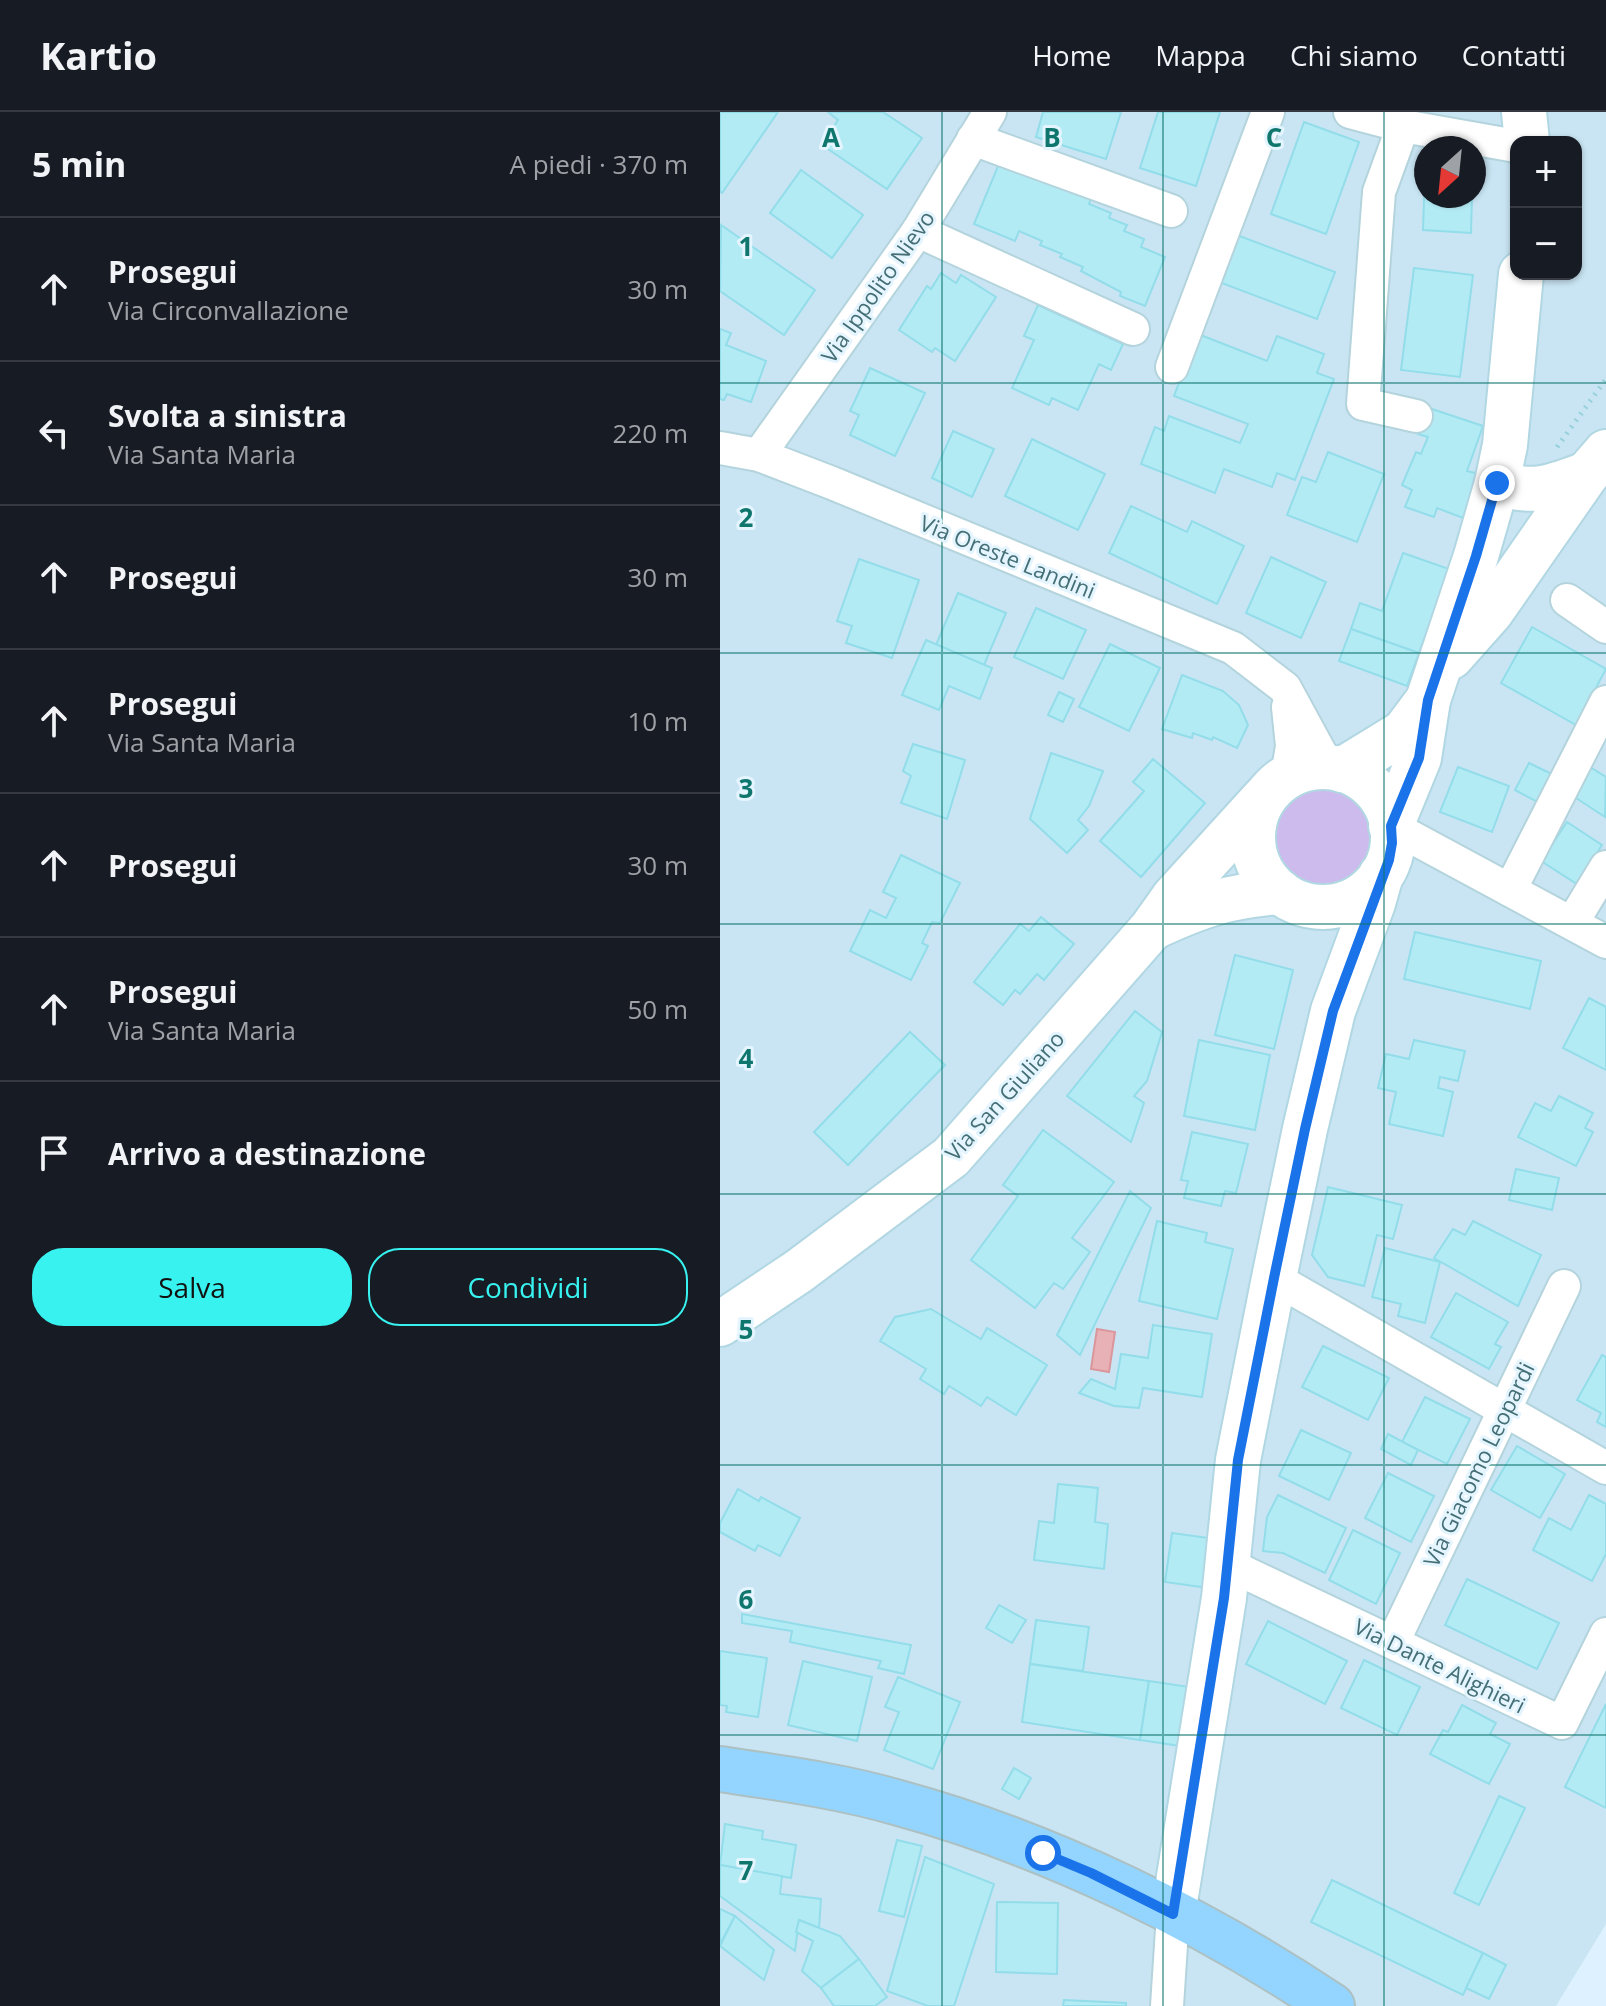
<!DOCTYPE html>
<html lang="it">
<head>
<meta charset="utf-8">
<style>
	:root { --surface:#171b24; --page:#242831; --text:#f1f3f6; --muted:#9ea1a6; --line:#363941; --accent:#38f2ef }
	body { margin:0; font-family:"Open Sans",sans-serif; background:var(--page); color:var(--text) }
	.controls { position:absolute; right:24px; top:24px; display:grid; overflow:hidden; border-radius:16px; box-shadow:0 2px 6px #0004 }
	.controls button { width:72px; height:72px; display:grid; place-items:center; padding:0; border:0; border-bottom:2px solid var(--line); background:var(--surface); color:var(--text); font:40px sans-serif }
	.compass { position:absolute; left:694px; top:24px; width:72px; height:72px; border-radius:50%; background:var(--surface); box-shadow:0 2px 6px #0004; rotate:207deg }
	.stop { position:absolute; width:24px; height:24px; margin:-18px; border:6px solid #1a73e8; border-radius:50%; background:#fff }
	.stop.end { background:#1a73e8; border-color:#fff; box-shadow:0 2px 8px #0008 }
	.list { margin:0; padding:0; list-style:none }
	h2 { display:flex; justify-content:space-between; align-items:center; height:104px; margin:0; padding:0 32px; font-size:34px }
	h2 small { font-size:26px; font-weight:400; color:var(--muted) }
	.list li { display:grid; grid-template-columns:52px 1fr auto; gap:24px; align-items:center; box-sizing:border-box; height:144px; padding:0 32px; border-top:2px solid var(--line) }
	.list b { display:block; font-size:30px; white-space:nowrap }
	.list p { margin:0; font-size:26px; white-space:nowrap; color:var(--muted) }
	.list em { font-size:26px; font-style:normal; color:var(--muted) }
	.actions { display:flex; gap:16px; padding:24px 32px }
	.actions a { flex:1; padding:18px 0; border:2px solid var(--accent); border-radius:32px; text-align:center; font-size:28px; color:var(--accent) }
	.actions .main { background:var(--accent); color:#111 }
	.icon { flex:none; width:44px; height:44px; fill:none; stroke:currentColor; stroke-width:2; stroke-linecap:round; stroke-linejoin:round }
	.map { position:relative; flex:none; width:886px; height:1894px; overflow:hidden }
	header { display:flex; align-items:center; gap:48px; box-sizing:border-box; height:112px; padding:0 40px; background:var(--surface); border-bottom:2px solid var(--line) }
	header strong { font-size:38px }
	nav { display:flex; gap:44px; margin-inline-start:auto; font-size:28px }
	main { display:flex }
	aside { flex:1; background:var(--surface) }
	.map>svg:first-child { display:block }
	.residential { fill:#c9e5f3; fill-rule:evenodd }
	.green { fill:#ccbbec }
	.water { fill:#e8b1b6; stroke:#db969c; stroke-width:2 }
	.building { fill:#b3ebf5; stroke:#92dde9; stroke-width:2 }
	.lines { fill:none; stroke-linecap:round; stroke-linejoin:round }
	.street-casing { stroke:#b4d4dd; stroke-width:36 }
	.secondary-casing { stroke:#b1d7e3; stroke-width:48 }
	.primary-casing { stroke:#adc0c2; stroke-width:48 }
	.path { stroke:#96d0da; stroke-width:5; stroke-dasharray:2 6; stroke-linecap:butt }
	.street { stroke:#fff; stroke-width:32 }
	.secondary { stroke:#fff; stroke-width:44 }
	.primary { stroke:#93d5ff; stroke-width:44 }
	.route { stroke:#1a73e8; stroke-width:10 }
	.grid { fill:none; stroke:#0f766e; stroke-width:2; stroke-opacity:0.55 }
	.labels { text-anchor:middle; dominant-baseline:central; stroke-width:6; stroke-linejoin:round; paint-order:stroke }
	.street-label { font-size:22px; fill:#446f75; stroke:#e5f5ff }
	.grid-label { font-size:26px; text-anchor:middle; font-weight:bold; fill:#0f766e; stroke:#e5f5ff; stroke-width:6; stroke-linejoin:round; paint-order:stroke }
</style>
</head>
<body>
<header>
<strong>Kartio</strong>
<nav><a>Home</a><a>Mappa</a><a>Chi siamo</a><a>Contatti</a></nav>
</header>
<main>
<aside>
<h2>5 min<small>A piedi · 370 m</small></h2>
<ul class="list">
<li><svg class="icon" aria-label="ahead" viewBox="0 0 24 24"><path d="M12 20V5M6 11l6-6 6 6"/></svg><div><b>Prosegui</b><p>Via Circonvallazione</p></div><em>30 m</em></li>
<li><svg class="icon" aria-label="left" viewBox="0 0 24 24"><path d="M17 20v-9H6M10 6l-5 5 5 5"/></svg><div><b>Svolta a sinistra</b><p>Via Santa Maria</p></div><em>220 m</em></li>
<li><svg class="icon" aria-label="ahead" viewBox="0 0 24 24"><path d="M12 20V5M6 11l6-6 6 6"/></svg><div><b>Prosegui</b></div><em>30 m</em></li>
<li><svg class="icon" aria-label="ahead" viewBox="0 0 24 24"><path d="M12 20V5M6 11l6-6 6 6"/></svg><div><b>Prosegui</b><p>Via Santa Maria</p></div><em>10 m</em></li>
<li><svg class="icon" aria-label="ahead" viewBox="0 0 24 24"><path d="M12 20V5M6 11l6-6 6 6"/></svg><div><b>Prosegui</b></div><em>30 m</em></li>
<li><svg class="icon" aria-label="ahead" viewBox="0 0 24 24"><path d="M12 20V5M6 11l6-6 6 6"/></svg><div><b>Prosegui</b><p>Via Santa Maria</p></div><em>50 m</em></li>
<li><svg class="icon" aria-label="arrive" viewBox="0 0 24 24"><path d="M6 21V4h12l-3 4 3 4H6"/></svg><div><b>Arrivo a destinazione</b></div></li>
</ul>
<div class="actions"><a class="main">Salva</a><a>Condividi</a></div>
</aside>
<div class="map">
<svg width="886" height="1894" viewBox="0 0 886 1894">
	<rect width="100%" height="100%" fill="#ddf2fe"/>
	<path class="residential" d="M0 0H886V1812L836 1894H0ZM796 30H856V162H796ZM706 36H754V84H706Z"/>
	<circle class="green" cx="601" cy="726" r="53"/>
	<polygon class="water" points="377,1217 395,1220 389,1260 371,1257"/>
	<g class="building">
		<polygon points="0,0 58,0 2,81 0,79"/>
		<polygon points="108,0 163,0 202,26 167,77 102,33 118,8"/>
		<polygon points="323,0 401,0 386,47 316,25"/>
		<polygon points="438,0 500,0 476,74 420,56"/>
		<polygon points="584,10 639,30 606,122 551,102"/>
		<polygon points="281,47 372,84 369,92 391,101 389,106 407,113 404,119 424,127 421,135 445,145 425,194 400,184 401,180 361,159 363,155 340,145 342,142 320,133 322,129 299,119 295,129 254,112"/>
		<polygon points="81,58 143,103 112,146 50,101"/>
		<polygon points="705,60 706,84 752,84 751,121 703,118"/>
		<polygon points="1,113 95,178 64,223 0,179"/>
		<polygon points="517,123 615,160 597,207 499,170"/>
		<polygon points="694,156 753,163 740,265 681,258"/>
		<polygon points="221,161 236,171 241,163 276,185 235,249 215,236 212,240 179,218 207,174 211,177"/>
		<polygon points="318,193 403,232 391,258 379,252 358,298 332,286 329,293 292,276 314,228 304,224"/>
		<polygon points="0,217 11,221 6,233 46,249 31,290 7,282 4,288 0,287"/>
		<polygon points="478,222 547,249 557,224 604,242 597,261 614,267 575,368 557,361 552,375 504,357 495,381 421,352 435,315 444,319 449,304 520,331 528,312 454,284"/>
		<polygon points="150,256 205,281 175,344 130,323 139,303 130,299"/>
		<polygon points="706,295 763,314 747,359 759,362 743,406 717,396 714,405 685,395 692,378 682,373 696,340 701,342 708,325 698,322"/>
		<polygon points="233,319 274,337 252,385 212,366"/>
		<polygon points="312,327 385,362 358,418 285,384"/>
		<polygon points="608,340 664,362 637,430 567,403 582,365 596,370"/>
		<polygon points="411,394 467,420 472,409 524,434 497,492 389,441"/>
		<polygon points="683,441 729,457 699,541 631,517 640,491 662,499"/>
		<polygon points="551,445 606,470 581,526 526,501"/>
		<polygon points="139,447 199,468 172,546 126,531 132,514 117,509"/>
		<polygon points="238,481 286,501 264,553 216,533"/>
		<polygon points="316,496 366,518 343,567 294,545"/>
		<polygon points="812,515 886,557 856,613 781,571"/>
		<polygon points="631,517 699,541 687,574 619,549"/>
		<polygon points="206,528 272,556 260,587 229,574 219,598 182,583"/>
		<polygon points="390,532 440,556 409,619 359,595"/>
		<polygon points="462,563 503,579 519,593 528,613 517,636 493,625 492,628 473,621 472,626 442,617"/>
		<polygon points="339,580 354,587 343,610 328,603"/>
		<polygon points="193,632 245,648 227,707 181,691 191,664 183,659"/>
		<polygon points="331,641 383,659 369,694 358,708 368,718 347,741 310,707"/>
		<polygon points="433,647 485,691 421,765 380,729 424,679 413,670"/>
		<polygon points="809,651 840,666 825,694 795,678"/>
		<polygon points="865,652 886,665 885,705 847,680"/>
		<polygon points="738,655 789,674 772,720 720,700"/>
		<polygon points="847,710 882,733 857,772 821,749"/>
		<polygon points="181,743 240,771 220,811 212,810 202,831 208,834 191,868 130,839 150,798 166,806 176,786 163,780"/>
		<polygon points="321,805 354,832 324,868 317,862 300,882 295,878 283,893 254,870 300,812 309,819"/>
		<polygon points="695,820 821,849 810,897 684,867"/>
		<polygon points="515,843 573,858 554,937 495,923"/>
		<polygon points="869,886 886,895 886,958 843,936"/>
		<polygon points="415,899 442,920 427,969 414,984 424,991 411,1030 347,984"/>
		<polygon points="190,920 225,953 128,1053 94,1020"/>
		<polygon points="479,928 550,943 535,1018 464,1004"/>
		<polygon points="694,928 745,939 738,969 720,965 718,976 733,980 723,1024 669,1012 676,980 658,976 666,942 689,947"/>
		<polygon points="839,984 873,1001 865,1016 873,1020 856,1054 798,1025 815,991 831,999"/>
		<polygon points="323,1018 394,1070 352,1126 370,1140 343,1177 334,1171 315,1196 251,1148 298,1084 283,1073"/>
		<polygon points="472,1020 528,1032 516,1081 505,1079 501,1094 464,1086 468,1069 461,1068"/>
		<polygon points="796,1057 839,1066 832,1098 789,1088"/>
		<polygon points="608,1075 682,1093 673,1127 657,1123 644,1174 608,1165 592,1143"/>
		<polygon points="410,1079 431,1096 360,1243 337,1223"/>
		<polygon points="437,1109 487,1121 485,1130 513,1137 497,1207 419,1189"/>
		<polygon points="753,1109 821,1143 798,1194 714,1146 733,1117 745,1123"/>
		<polygon points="665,1136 720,1150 705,1211 678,1204 681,1192 652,1185"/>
		<polygon points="736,1181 788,1210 775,1232 781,1235 769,1257 711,1225"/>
		<polygon points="211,1197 261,1227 267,1216 327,1253 296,1303 267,1285 261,1294 229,1274 224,1282 200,1267 206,1257 160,1229 175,1205"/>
		<polygon points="433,1213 492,1222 482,1285 423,1276 419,1296 394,1294 359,1281 371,1267 395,1277 401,1242 428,1246"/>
		<polygon points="603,1234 669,1266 648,1308 582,1275"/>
		<polygon points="882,1243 886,1245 886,1315 877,1310 881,1301 857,1288"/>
		<polygon points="705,1285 750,1307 727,1352 682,1330"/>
		<polygon points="581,1318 631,1341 609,1388 559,1364"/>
		<polygon points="668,1322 698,1338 691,1353 661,1337"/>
		<polygon points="797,1334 845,1362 820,1406 771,1378"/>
		<polygon points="668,1361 714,1384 691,1430 645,1406"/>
		<polygon points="338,1372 378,1376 375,1410 388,1412 384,1457 314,1448 319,1409 334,1411"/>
		<polygon points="18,1377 39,1389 41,1385 80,1406 60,1444 38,1433 35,1439 0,1420 0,1411"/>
		<polygon points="558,1383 626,1416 605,1461 563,1441 543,1439 547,1405"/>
		<polygon points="869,1383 886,1392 886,1442 872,1469 813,1438 829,1406 851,1418"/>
		<polygon points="633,1418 680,1441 656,1492 609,1468"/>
		<polygon points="452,1421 496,1427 489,1476 445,1470"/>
		<polygon points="747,1467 839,1511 817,1557 725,1513"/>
		<polygon points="279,1493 306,1508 292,1531 266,1516"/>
		<polygon points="22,1502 191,1533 184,1562 158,1556 161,1549 70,1530 72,1519 22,1511"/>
		<polygon points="316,1508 369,1515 363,1559 310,1552"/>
		<polygon points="548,1509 627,1549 605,1592 526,1552"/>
		<polygon points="0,1539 47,1546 38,1605 6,1600 7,1594 0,1593"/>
		<polygon points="644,1548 700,1575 677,1623 621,1596"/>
		<polygon points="83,1549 152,1565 137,1629 68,1613"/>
		<polygon points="310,1552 429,1569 420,1628 302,1610"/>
		<polygon points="178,1565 240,1590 213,1657 164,1638 179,1600 165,1595"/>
		<polygon points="429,1569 476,1576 467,1635 420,1628"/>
		<polygon points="886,1592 886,1696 845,1675"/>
		<polygon points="742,1593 776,1611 770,1622 790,1632 769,1672 710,1642 723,1618 728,1620"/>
		<polygon points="294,1656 311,1666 299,1687 282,1677"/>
		<polygon points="779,1684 805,1696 759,1793 734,1781"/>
		<polygon points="5,1712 43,1719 42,1727 76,1733 71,1766 0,1753"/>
		<polygon points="177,1728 202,1734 184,1805 159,1799"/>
		<polygon points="205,1745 274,1772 234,1894 208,1894 167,1879"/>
		<polygon points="0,1753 62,1764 60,1782 101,1787 99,1816 79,1808 75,1839 0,1784"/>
		<polygon points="612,1768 763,1841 743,1883 591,1810"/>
		<polygon points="277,1790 338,1791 337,1862 276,1860"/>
		<polygon points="0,1797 15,1804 0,1832"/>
		<polygon points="15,1804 54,1838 44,1868 0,1834"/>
		<polygon points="79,1808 120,1824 139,1847 101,1876 82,1859 93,1829 76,1820"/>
		<polygon points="763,1841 786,1853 769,1887 746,1876"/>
		<polygon points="139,1847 167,1885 155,1894 114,1894 101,1876"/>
		<polygon points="344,1888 406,1891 406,1894 343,1894"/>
	</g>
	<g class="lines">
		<g class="street-casing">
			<g id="street">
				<polyline points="630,0 683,14 796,34"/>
				<polyline points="683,14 659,80 643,292 696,304"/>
				<polyline points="253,27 451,99"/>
				<polyline points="198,119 413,217"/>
				<polyline points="452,255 548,0"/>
				<polyline points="0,336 39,343 112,371 513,536 565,576 608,655"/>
				<polyline points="39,343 198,119 270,0"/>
				<polyline points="847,488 886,515"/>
				<polyline points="567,665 572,634 568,595"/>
				<polyline points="671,714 886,830"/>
				<polyline points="790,778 886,590"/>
				<polyline points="852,811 886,755"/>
				<polyline points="554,1166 886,1356"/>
				<polyline points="509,1453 842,1611 886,1522"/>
				<polyline points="673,1530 844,1174"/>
				<polyline points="447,1894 453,1802"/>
			</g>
		</g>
		<g class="secondary-casing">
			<g id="secondary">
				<polyline points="804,0 807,30"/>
				<path d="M777 371C815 383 831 375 867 362"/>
				<polyline points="731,545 771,500 867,362 886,340"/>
				<circle cx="603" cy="725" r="70"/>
				<polyline points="622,658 684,620 708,588"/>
				<polyline points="671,714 699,646 708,588 756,444 777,371 785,333 801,162"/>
				<path d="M434 815C481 793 509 784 560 780"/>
				<polyline points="0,1212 79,1159 231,1045 432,816 454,785 544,686"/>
				<polyline points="453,1802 504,1486 518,1348 554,1166 585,1017 613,899 653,791 661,763"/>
			</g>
		</g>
		<g class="primary-casing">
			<path id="primary" d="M0 1657C60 1666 121 1674 179 1691 329 1732 484 1808 612 1894"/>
		</g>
		<polyline class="path" points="837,335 886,267"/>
		<use href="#street" class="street"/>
		<use href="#secondary" class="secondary"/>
		<use href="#primary" class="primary"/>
	</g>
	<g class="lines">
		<polyline class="route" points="323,1741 371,1761 453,1802 504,1486 518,1348 554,1166 585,1017 613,899 669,748 672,731 671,714 699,646 708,588 756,444 777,371"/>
	</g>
	<path class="grid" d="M222 0V1894M443 0V1894M664 0V1894M0 271H886M0 541H886M0 812H886M0 1082H886M0 1353H886M0 1623H886"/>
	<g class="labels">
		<g class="street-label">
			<text transform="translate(157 174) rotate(-55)">Via Ippolito Nievo</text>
			<text transform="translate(288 444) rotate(22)">Via Oreste Landini</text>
			<text transform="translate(284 983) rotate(-48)">Via San Giuliano</text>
			<text transform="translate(758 1352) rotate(-64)">Via Giacomo Leopardi</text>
			<text transform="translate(720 1553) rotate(26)">Via Dante Alighieri</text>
		</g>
	</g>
	<g class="grid-label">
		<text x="111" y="35">A</text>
		<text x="332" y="35">B</text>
		<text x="554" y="35">C</text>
		<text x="26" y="144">1</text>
		<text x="26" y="415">2</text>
		<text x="26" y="686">3</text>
		<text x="26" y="956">4</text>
		<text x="26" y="1227">5</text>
		<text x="26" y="1497">6</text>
		<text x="26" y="1768">7</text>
	</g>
</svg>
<div class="controls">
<button>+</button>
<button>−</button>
</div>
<svg class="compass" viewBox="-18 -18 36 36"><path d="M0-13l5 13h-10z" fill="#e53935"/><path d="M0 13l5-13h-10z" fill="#9ea1a6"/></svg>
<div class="stop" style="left:323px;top:1741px"></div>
<div class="stop end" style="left:777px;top:371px"></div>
</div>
</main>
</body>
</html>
